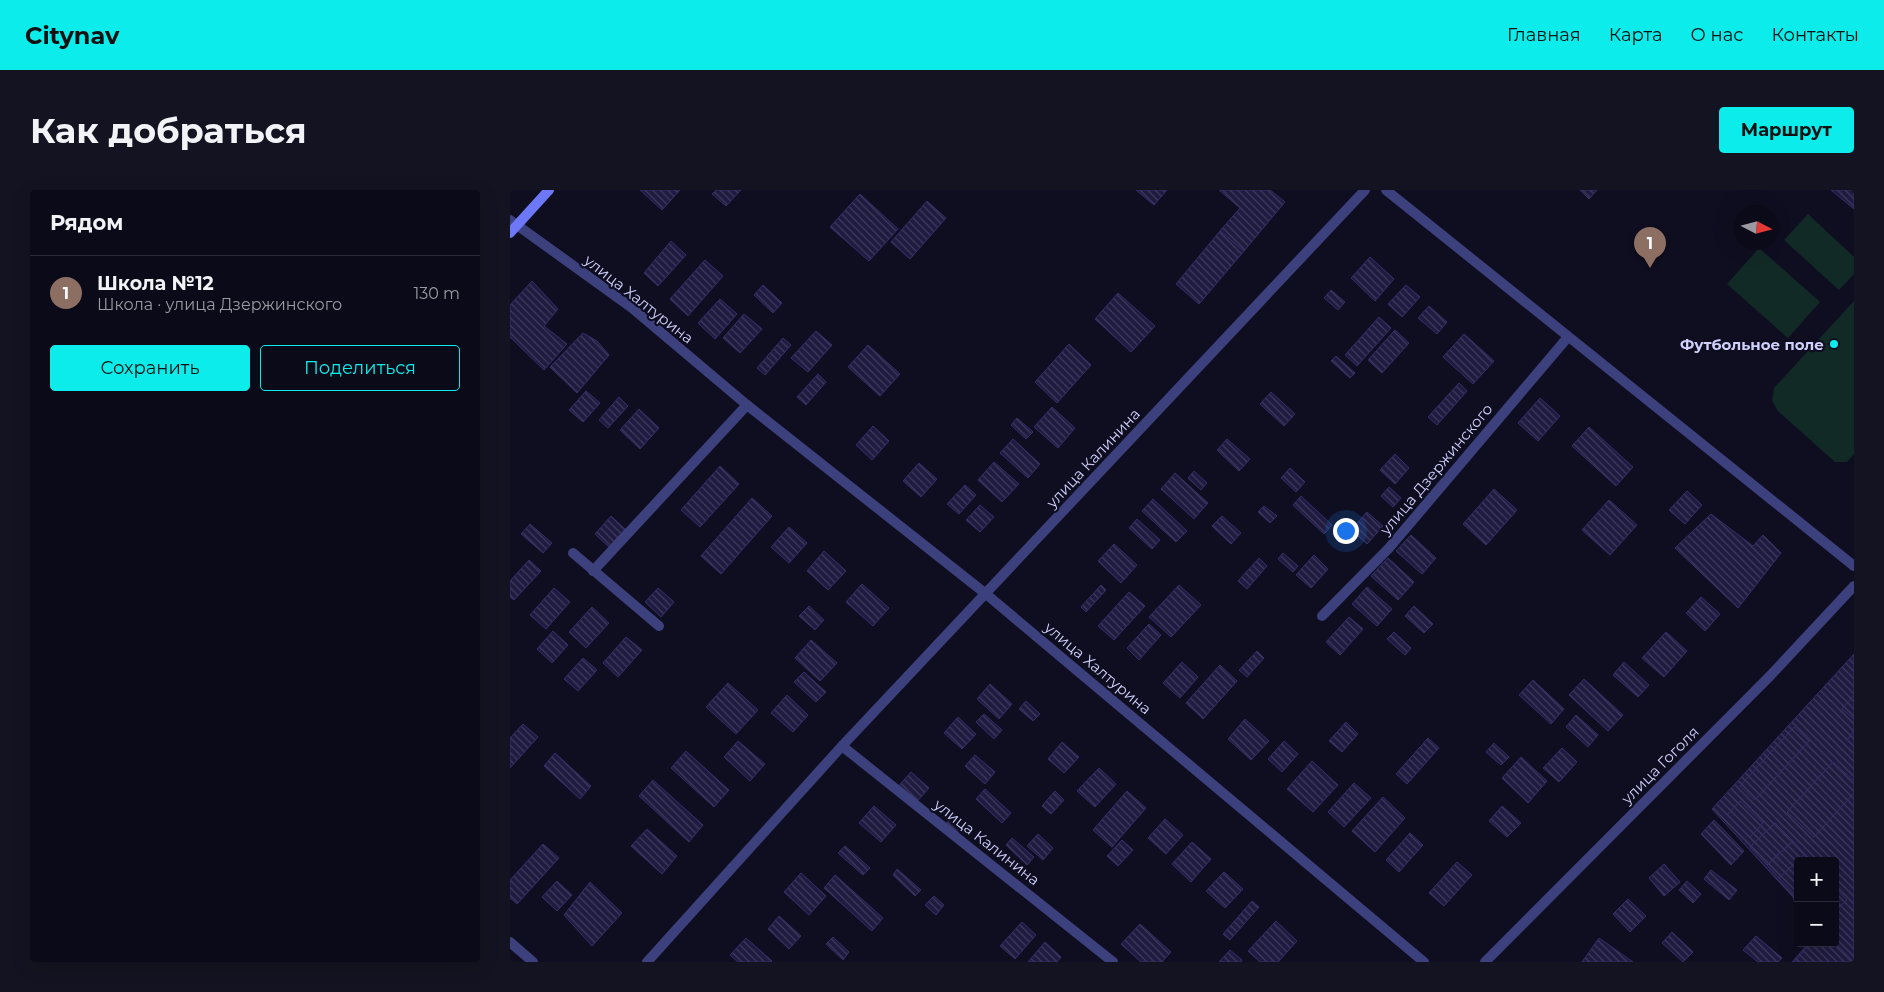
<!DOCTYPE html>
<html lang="ru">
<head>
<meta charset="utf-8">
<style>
	:root { --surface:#0b0a18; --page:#141321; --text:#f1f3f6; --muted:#9a9aa2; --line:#2b2b37; --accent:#0cecea }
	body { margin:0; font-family:Montserrat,sans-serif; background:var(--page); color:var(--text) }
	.controls { position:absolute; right:15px; bottom:15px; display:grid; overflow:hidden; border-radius:5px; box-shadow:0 5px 20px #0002 }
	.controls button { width:45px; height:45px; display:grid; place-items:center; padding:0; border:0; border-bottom:1px solid var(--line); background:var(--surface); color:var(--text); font:25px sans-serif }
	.compass { position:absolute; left:1224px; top:15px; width:45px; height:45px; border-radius:50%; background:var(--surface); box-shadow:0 5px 20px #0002; rotate:96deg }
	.you { position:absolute; left:835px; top:340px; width:18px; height:18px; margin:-12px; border:4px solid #fff; border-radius:50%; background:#1a73e8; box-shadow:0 0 0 8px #1a73e833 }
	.badge { display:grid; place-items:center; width:32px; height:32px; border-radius:50%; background:var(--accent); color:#fff; font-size:16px; font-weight:700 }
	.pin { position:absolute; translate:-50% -41px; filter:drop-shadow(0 1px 2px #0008) }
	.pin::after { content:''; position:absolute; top:26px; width:18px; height:15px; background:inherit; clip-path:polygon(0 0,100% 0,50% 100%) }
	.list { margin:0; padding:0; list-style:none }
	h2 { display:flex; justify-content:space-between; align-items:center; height:65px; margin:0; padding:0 20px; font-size:21px }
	h2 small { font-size:16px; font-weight:400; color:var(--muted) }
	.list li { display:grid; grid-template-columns:32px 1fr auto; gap:15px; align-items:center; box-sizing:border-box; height:75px; padding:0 20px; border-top:1px solid var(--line) }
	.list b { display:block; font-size:19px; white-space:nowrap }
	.list p { margin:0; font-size:16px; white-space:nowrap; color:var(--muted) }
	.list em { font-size:16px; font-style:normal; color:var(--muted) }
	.actions { display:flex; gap:10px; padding:15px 20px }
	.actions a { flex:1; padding:11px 0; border:1px solid var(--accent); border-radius:5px; text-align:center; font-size:18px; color:var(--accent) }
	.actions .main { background:var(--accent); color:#111 }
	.map { position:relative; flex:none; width:1344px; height:772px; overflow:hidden; border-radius:5px }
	header { display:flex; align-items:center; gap:30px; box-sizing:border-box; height:70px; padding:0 25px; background:var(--accent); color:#111 }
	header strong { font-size:24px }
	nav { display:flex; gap:28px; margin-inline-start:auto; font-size:18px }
	.intro { display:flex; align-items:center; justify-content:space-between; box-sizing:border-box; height:120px; padding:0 30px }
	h1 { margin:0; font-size:35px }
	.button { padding:12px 22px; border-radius:5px; background:var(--accent); color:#111; font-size:18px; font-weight:700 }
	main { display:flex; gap:30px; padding:0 30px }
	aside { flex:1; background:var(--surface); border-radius:5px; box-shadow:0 5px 20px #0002 }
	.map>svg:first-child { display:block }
	.grass { fill:#122a26 }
	.building { fill:url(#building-back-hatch); stroke:#342e6b }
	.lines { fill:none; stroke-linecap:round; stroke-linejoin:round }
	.street { stroke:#3c407d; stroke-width:10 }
	.secondary { stroke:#6c78f7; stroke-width:10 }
	.poi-dot { fill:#0cecea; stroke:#0f0e20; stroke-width:2 }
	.labels { text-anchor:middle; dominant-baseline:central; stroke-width:4.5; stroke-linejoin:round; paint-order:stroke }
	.street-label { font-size:15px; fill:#d0d0fd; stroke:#0f0e20 }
	.poi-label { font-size:15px; font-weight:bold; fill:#d0d0fd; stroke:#0f0e20; text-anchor:end }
</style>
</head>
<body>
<header>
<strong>Citynav</strong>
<nav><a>Главная</a><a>Карта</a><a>О нас</a><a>Контакты</a></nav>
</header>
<div class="intro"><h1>Как добраться</h1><a class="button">Маршрут</a></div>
<main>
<aside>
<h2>Рядом<small></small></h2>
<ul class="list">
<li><span class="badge" style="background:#8d6e63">1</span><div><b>Школа №12</b><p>Школа · улица Дзержинского</p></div><em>130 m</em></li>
</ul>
<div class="actions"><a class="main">Сохранить</a><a>Поделиться</a></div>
</aside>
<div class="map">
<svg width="1344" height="772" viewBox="0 0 1344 772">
	<defs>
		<pattern id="building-back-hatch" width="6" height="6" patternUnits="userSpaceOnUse" patternTransform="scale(1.25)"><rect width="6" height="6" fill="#1f1b40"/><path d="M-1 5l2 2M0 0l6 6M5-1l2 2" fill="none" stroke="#3e3b5c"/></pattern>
	</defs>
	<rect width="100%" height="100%" fill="#0f0e20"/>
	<g class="grass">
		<polygon points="1298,24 1344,67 1344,84 1329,100 1274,50"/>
		<polygon points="1249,58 1310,112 1278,148 1217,94"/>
		<polygon points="1344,111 1344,264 1337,272 1325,272 1268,221 1262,211 1264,198"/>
	</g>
	<g class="building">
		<polygon points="130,0 170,0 152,20"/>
		<polygon points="206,0 231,0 216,16 202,4"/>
		<polygon points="626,0 657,0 644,15"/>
		<polygon points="709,0 760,0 775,12 734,61 710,41 730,18"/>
		<polygon points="1070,0 1087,0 1079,9"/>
		<polygon points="1321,0 1344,0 1344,19"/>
		<polygon points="350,4 388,39 359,71 320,37"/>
		<polygon points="417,11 436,28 400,69 381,52"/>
		<polygon points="710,41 734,61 689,114 666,94"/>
		<polygon points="161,51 176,65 148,96 134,83"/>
		<polygon points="860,67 884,89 865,111 841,88"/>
		<polygon points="195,70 213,86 178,126 160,109"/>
		<polygon points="22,91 48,119 34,136 57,154 34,180 0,147 0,115"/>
		<polygon points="253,95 272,113 263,123 244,105"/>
		<polygon points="896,95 910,107 892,127 878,114"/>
		<polygon points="821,100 835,112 828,120 814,108"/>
		<polygon points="608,103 645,136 621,162 585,129"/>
		<polygon points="210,109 227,124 205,149 188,133"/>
		<polygon points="919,116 937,132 927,144 908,128"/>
		<polygon points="234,124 252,139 230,163 213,148"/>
		<polygon points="869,127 881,138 847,176 835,165"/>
		<polygon points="885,140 899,153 872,183 858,170"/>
		<polygon points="306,141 322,155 298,182 281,168"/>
		<polygon points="73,143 87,151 99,165 67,203 40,177"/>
		<polygon points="954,144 984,171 963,194 933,167"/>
		<polygon points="273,148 281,155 255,185 247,178"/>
		<polygon points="559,154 581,175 547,213 525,192"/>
		<polygon points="358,155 390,184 370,206 338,177"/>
		<polygon points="826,166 845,183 840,188 821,171"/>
		<polygon points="308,184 316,192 296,215 287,207"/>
		<polygon points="949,193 957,201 927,235 918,227"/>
		<polygon points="76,201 90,213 73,232 59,220"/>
		<polygon points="761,202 785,224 774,236 750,214"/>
		<polygon points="109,207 118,216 98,238 89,230"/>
		<polygon points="1030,208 1050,226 1028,251 1008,233"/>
		<polygon points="542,217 565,238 548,258 524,237"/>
		<polygon points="129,219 149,238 130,259 110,240"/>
		<polygon points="507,228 523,242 516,249 501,235"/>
		<polygon points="363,236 379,251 362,270 346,255"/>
		<polygon points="1079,237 1123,277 1106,296 1062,256"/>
		<polygon points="503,249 530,274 518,288 490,263"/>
		<polygon points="717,249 740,269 729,281 707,260"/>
		<polygon points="885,264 899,278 885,294 870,280"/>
		<polygon points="484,272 509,294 492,312 468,290"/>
		<polygon points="409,273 427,289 411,307 393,291"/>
		<polygon points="210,276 229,294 190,337 171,320"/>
		<polygon points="780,278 795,292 786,302 771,288"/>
		<polygon points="684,281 697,293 691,300 678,288"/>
		<polygon points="665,283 698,313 684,329 651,299"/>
		<polygon points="455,295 466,305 449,324 437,314"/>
		<polygon points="879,297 891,308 883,317 871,306"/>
		<polygon points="984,299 1007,320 976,355 953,334"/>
		<polygon points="1177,301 1192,315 1175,334 1159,320"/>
		<polygon points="791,306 822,335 814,344 783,315"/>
		<polygon points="242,308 262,326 211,384 191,366"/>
		<polygon points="643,309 677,341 666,352 632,321"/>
		<polygon points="1099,310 1127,335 1100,365 1072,340"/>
		<polygon points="470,315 484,327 470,342 456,330"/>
		<polygon points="754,316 767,326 760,333 748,322"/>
		<polygon points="857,322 873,336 857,354 841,340"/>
		<polygon points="1201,324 1243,356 1253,345 1271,363 1228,418 1165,358"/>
		<polygon points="101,326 115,339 99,357 85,344"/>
		<polygon points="712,326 731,343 721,354 702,336"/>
		<polygon points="627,329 650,350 642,359 619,338"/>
		<polygon points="20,334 42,353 33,363 11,344"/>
		<polygon points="279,337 297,353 279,373 261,357"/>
		<polygon points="901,345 926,368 912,384 886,361"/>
		<polygon points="604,354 627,375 611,393 588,371"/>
		<polygon points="314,361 336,381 318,400 297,381"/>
		<polygon points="773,363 788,376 783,382 768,369"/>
		<polygon points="804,365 818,379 801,398 786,385"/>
		<polygon points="749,368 757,376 737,399 728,391"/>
		<polygon points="878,368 904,392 888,410 861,386"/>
		<polygon points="19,370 31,381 4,410 0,407 0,391"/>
		<polygon points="352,394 379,418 363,436 336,412"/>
		<polygon points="591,395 596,400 576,422 571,417"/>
		<polygon points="669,395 691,415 661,447 639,427"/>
		<polygon points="857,397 882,419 867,436 842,414"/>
		<polygon points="44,398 60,412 36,439 20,425"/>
		<polygon points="148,398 164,412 151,427 135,412"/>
		<polygon points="619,402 635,416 604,450 588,436"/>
		<polygon points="1191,407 1210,424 1195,441 1176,423"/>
		<polygon points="299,416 314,430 305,440 289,426"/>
		<polygon points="904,416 923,434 914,443 895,426"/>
		<polygon points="82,417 99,433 76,458 59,442"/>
		<polygon points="839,427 853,439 830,465 816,452"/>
		<polygon points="639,434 651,445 629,470 617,458"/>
		<polygon points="43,441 58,455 42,473 27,459"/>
		<polygon points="884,442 901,458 895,465 877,449"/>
		<polygon points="1156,442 1177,461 1154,487 1132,468"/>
		<polygon points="116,447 132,460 108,487 93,473"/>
		<polygon points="301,450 327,473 310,491 285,468"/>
		<polygon points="747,461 754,468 737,487 729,480"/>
		<polygon points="1344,464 1344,772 1282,772 1296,756 1296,753 1325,753 1325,671 1288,671 1288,724 1283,707 1202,619"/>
		<polygon points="73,468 87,480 68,501 54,489"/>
		<polygon points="672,472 688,487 670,508 653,493"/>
		<polygon points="1114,472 1139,495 1128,507 1103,485"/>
		<polygon points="710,475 727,491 693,529 676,513"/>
		<polygon points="294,482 316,502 306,512 284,492"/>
		<polygon points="1074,489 1113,525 1098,541 1059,505"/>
		<polygon points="1023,490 1054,519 1041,534 1009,505"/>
		<polygon points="218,493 248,520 226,544 196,517"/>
		<polygon points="480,494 502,514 489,529 467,509"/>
		<polygon points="277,505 298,525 283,542 261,523"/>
		<polygon points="1344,505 1344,529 1332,519"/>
		<polygon points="516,511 530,524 523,531 509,519"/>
		<polygon points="474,524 492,540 484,549 466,532"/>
		<polygon points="1066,525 1088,545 1078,557 1056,537"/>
		<polygon points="448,527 466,544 452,559 434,543"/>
		<polygon points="735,529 759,551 741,570 718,549"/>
		<polygon points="836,532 848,544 832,562 819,551"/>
		<polygon points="13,534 28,547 0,578 0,548"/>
		<polygon points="1284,537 1299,551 1245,610 1230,596"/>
		<polygon points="1344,541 1344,556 1337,550"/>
		<polygon points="918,548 929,558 897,594 886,584"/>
		<polygon points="228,551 255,574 240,591 214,567"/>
		<polygon points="774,551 788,564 772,582 758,569"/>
		<polygon points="552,552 569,567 554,583 538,569"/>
		<polygon points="984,553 999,567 991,575 976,562"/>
		<polygon points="1052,558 1067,572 1049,592 1033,578"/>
		<polygon points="176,561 219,600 204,617 161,578"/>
		<polygon points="45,563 81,596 70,609 34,576"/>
		<polygon points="465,565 485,582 475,594 455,576"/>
		<polygon points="1011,567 1037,591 1018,613 992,588"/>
		<polygon points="802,571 828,595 803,622 777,599"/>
		<polygon points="1323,572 1344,591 1344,603 1304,647 1277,622"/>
		<polygon points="589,578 606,594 585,617 567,601"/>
		<polygon points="401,582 419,598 404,615 386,599"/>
		<polygon points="143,590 193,635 179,652 129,606"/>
		<polygon points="844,593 861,608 834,637 818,622"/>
		<polygon points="475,599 501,623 492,633 466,609"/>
		<polygon points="545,601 554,610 541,624 532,616"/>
		<polygon points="617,601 636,618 602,657 583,640"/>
		<polygon points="873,607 895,628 865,662 842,641"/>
		<polygon points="1230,611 1253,633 1240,647 1217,625"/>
		<polygon points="364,616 386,635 371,652 349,633"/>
		<polygon points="992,616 1011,633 997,647 979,631"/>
		<polygon points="441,628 452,639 443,650 431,639"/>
		<polygon points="655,629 673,645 656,664 638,648"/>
		<polygon points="1204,630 1234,661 1221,675 1191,644"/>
		<polygon points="1265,633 1283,651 1257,675 1240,657"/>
		<polygon points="137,639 167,666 152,684 121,656"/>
		<polygon points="900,643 913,655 889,682 876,670"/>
		<polygon points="528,644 543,658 533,670 517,656"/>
		<polygon points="502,648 524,667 517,675 496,655"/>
		<polygon points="612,650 623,660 608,676 597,666"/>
		<polygon points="1283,651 1295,664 1269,688 1257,675"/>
		<polygon points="682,652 701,669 681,692 662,674"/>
		<polygon points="33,654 49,668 7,714 0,708 0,690"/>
		<polygon points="335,656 360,678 353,685 328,663"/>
		<polygon points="1295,664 1301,671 1288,671 1288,708 1269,688"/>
		<polygon points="947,672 962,685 934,716 919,703"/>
		<polygon points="1154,674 1170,692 1154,706 1139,688"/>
		<polygon points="387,679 411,700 405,706 383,685"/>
		<polygon points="1201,680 1227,700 1219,710 1194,689"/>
		<polygon points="714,682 733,699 715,718 696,701"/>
		<polygon points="291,683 316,706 299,725 274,702"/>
		<polygon points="325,685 373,728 362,741 314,698"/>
		<polygon points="47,691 62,705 47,721 32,707"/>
		<polygon points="1177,691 1191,704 1183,713 1169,700"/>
		<polygon points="80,692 112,723 82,756 54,725"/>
		<polygon points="1325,697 1337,710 1325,721"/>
		<polygon points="424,706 434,715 426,725 415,715"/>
		<polygon points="1118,709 1136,726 1120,742 1103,724"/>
		<polygon points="742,711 749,717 720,750 713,744"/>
		<polygon points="269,726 291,746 279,759 258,739"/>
		<polygon points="766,731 787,751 768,772 750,772 738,761"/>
		<polygon points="512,732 526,745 505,769 490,756"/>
		<polygon points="630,734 661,762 652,772 631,772 611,754"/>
		<polygon points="1162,742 1183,762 1173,772 1152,753"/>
		<polygon points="1246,746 1272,768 1268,772 1248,772 1233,760"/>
		<polygon points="323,747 339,762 333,770 316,754"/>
		<polygon points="236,748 262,771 261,772 228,772 220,765"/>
		<polygon points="1089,748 1123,772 1072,772"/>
		<polygon points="535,752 551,767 547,772 518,772"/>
		<polygon points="1301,753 1325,753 1344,772 1284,772"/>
		<polygon points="720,760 732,770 731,772 709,772"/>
	</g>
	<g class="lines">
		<g class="street">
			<polyline points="876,0 1344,376"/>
			<polyline points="0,30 122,118 237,215 476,404 914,772"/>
			<polyline points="63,363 149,436"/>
			<polyline points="83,381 237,215"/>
			<polyline points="812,426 879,358 1058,147"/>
			<polyline points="332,556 603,772"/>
			<polyline points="0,752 23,772"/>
			<polyline points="137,772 332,556 855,0"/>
			<polyline points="975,772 1259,487 1344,396"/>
		</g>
		<polyline class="secondary" points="0,43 39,0"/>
	</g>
	<circle class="poi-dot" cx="1324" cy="154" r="5"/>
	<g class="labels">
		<g class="street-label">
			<text transform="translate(129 109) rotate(38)">улица Халтурина</text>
			<text transform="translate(583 268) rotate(-47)">улица Калинина</text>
			<text transform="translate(926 279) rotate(-50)">улица Дзержинского</text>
			<text transform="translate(588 478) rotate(40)">улица Халтурина</text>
			<text transform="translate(1150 575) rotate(-45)">улица Гоголя</text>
			<text transform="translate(477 652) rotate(38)">улица Калинина</text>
		</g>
		<g class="poi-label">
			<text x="1314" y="154">Футбольное поле</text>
		</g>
	</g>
</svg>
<div class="controls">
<button>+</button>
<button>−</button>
</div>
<svg class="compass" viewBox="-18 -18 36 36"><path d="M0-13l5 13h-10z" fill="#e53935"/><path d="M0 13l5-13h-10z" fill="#9a9aa2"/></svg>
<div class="you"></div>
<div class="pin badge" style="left:1140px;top:78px;background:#8d6e63">1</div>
</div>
</main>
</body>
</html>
